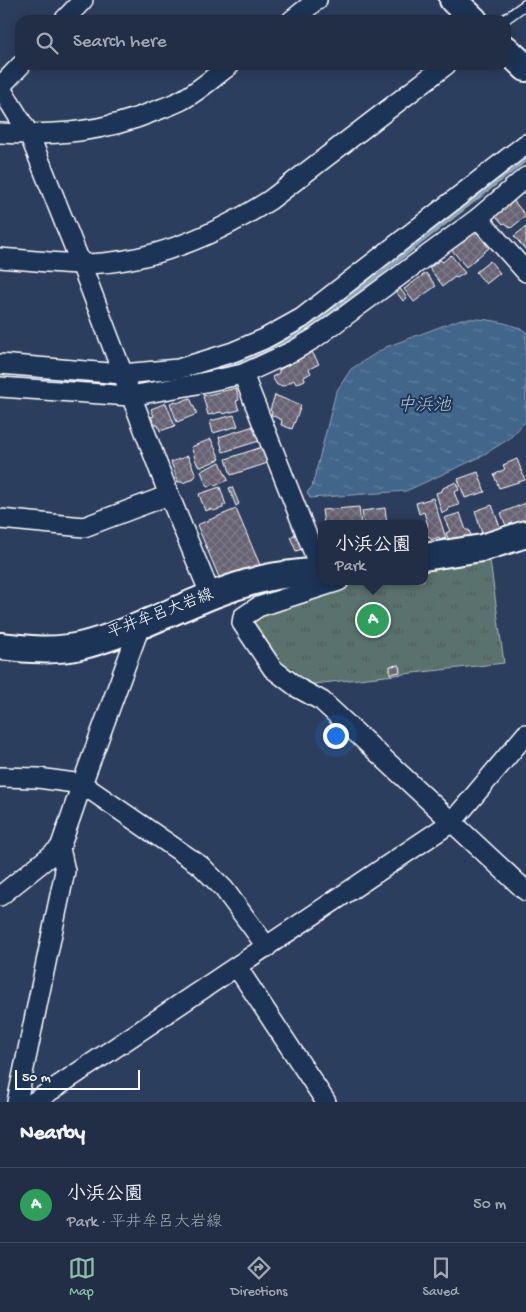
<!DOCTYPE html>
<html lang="en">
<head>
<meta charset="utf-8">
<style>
	:root { --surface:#212e46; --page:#29364d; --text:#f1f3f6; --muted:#a2a8b3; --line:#3e4a5f; --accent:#8abfa5 }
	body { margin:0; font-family:"Gochi Hand","Klee One",sans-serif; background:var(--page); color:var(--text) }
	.scale { position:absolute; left:15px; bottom:12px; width:125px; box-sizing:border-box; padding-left:5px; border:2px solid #fff; border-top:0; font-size:14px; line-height:18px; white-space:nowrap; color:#fff; -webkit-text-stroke:4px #1d3557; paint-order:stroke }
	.you { position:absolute; left:335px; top:735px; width:18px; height:18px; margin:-12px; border:4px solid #fff; border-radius:50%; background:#1a73e8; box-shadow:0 0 0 8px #1a73e833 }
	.badge { display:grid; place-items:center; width:32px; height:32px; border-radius:50%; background:var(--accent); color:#fff; font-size:16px; font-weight:700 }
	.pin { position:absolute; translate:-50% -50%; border:2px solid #fff; box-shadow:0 1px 5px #0006 }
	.popup { position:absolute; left:318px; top:520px; width:110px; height:65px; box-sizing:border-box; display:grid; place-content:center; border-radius:10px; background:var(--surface); filter:drop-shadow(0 1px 4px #0005); font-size:16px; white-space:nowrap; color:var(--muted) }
	.popup b { font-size:19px; color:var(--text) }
	.popup::after { content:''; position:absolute; left:50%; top:100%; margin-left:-10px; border:10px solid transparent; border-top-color:var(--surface) }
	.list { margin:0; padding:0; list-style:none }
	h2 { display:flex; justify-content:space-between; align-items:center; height:65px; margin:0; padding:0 20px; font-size:21px }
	h2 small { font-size:16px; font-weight:400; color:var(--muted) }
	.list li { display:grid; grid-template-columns:32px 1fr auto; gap:15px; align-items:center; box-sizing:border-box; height:75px; padding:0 20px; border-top:1px solid var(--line) }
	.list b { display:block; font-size:19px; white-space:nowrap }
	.list p { margin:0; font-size:16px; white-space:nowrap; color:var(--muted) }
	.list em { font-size:16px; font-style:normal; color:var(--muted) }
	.icon { flex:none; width:28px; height:28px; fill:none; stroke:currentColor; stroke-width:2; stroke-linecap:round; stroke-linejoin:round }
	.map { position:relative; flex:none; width:526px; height:1102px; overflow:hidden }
	.search { position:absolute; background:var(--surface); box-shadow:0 2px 12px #0003; left:15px; right:15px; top:15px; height:55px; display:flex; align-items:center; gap:12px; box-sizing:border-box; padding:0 18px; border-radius:15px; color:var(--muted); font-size:19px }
	.sheet { height:140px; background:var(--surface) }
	nav { display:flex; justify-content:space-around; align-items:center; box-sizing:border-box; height:70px; border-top:1px solid var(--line); background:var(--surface); font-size:14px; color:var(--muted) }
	nav a { display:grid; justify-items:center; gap:2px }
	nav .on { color:var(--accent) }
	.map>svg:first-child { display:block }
	.grass { fill:url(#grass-tufts); stroke:#acb8b6 }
	.water { fill:url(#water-ripples); stroke:#8ea3b8 }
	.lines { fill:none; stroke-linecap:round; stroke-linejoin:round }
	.stream { stroke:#8ea3b8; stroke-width:5 }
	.building { fill:url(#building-cross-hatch); stroke:#fff }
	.lane-casing { stroke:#fff; stroke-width:12 }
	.street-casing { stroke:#fff; stroke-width:22 }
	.secondary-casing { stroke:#fff; stroke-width:30 }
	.lane { stroke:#1d3557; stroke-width:9 }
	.street { stroke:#1d3557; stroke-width:19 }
	.secondary { stroke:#1d3557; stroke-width:26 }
	.labels { text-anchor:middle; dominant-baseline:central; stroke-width:4; stroke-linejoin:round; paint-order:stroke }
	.street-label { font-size:16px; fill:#fff; stroke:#1d3557 }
	.water-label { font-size:18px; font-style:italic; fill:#b3c2d0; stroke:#1d3557 }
</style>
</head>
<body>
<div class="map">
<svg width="526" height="1102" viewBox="0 0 526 1102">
	<defs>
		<pattern id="grass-tufts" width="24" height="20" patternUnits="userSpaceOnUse" patternTransform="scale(1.25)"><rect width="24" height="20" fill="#5a726d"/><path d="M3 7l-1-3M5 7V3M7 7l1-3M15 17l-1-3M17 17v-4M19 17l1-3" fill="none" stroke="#525b59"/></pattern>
		<pattern id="water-ripples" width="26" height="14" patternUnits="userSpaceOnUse" patternTransform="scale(1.25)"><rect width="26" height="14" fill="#426689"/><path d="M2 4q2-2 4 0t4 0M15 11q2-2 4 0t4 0" fill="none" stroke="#5e7d9b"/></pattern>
		<pattern id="building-cross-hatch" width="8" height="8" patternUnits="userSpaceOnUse" patternTransform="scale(1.25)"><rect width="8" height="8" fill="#676373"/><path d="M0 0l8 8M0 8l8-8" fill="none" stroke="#7e7a88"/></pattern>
	</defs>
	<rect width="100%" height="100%" fill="#2c3e5d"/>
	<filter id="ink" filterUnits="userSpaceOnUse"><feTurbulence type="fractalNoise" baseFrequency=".02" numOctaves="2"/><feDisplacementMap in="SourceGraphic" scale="10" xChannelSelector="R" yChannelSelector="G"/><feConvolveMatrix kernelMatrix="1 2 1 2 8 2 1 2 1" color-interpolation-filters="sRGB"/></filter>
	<g filter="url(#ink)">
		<polygon class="grass" points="489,553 504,663 304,685 274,666 248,618 345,581 424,581 424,564"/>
		<path class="water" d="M461 319C484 318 505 321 526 331V421L509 439 478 458 406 491 310 498 307 492 312 487 336 392 351 369 386 347Z"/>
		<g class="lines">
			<path class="stream" d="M180 377C235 369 273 351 318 322L526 159"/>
		</g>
		<g class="building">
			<polygon points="513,200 526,216 511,228 505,223 503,224 495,215"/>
			<polygon points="526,227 526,248 525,249 514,236"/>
			<polygon points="476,231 489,248 466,267 451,249"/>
			<polygon points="451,255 465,273 457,278 455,277 443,286 429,268 440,260 443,262"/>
			<polygon points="490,261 500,273 486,284 476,272"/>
			<polygon points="426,273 436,286 414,302 404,289"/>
			<polygon points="398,286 407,298 403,301 394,289"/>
			<polygon points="312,352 319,364 309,369 311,373 304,377 305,380 296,384 294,380 284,386 277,385 272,377 279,373 279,370"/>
			<polygon points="236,388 239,400 236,401 239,410 223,414 221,412 208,415 203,396"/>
			<polygon points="275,395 301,406 292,429 281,425 282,420 271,415 272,412 270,410"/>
			<polygon points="190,398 197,414 177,422 170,403 176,401 177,403"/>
			<polygon points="166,403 175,426 160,431 158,425 155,425 151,417 154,416 151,409"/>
			<polygon points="234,415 238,426 213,433 210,421"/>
			<polygon points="254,426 259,441 223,452 219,437"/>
			<polygon points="211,439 220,459 201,467 197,464 191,447"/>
			<polygon points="262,447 268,463 231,475 226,459"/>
			<polygon points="188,456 196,475 194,478 183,483 182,482 178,482 171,462"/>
			<polygon points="517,459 525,480 499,488 494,475 505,469 503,465"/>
			<polygon points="220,462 228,480 215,486 214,484 207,487 201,471"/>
			<polygon points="478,472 485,492 465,498 458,479"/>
			<polygon points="456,482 459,490 454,492 459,505 449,508 448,511 442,513 436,493 442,491 443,488"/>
			<polygon points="220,487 226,505 223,505 223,508 213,511 211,509 205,511 199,494"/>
			<polygon points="232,487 239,504 236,506 229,488"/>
			<polygon points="433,498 446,538 440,540 439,537 431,540 429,536 424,538 424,528 428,526 424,512 419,514 416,503"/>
			<polygon points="526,503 526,524 508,531 501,513"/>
			<polygon points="492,505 501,530 483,537 475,511"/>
			<polygon points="359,507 361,524 324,524 322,510"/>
			<polygon points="385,508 387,524 364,524 362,511"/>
			<polygon points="236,509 260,565 221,582 197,525"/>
			<polygon points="460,513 466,530 469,530 471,536 450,543 446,533 450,531 444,518"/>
			<polygon points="296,534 305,548 296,551 290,537"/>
			<polygon points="399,665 400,672 390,674 390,666"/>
		</g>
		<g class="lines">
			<g class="lane-casing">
				<polyline id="lane" points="504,20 526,4"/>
			</g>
			<g class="street-casing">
				<g id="street">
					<polyline points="64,20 83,0"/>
					<polyline points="292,20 317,0"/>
					<polyline points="0,87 29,134 81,264 169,495 211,596"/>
					<polyline points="0,87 21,65"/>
					<path d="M0 133C54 136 105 132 155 111 163 108 172 105 180 101 198 92 214 77 230 65"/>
					<polyline points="478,218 526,272"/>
					<path d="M0 258C27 260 54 263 80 264 148 264 214 236 270 200L446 65"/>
					<polyline points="0,364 122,374 178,369 233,352 264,339 302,318 526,144"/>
					<polyline points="243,374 321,571"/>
					<polyline points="0,387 130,396 187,386 243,374 293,351 315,338 478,218 526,177"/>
					<polyline points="0,519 84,527 169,495"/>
					<polyline points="339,581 258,607 243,617 242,623 273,669 298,688 322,701 526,891"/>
					<polyline points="0,777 38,778 82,784 201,866 224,889 267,947"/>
					<polyline points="0,896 60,848"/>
					<polyline points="237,967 326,1102"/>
					<polyline points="17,1102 65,871 60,848 82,784 140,626"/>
					<polyline points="34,1102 452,822 526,734"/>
				</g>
			</g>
			<g class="secondary-casing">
				<g id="secondary">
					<polyline points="453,0 474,20"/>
					<polyline points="506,49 526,68"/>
					<polyline points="424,557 482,548 526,534"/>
					<path d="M0 646C26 649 54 652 80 646 141 631 196 596 258 580 279 574 300 573 322 571"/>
				</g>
			</g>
			<use href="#lane" class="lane"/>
			<use href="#street" class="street"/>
			<use href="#secondary" class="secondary"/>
		</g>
	</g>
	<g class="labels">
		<g class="street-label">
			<text transform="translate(161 615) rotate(-21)">平井牟呂大岩線</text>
		</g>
		<g class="water-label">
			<text x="424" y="406">中浜池</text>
		</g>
	</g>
</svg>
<div class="scale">50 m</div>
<div class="you"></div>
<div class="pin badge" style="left:373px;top:620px;background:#2e9e5b">A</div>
<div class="popup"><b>小浜公園</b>Park</div>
<div class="search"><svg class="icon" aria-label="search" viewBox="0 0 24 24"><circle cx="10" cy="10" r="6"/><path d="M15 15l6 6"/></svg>Search here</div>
</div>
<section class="sheet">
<h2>Nearby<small></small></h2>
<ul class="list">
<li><span class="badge" style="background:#2e9e5b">A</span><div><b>小浜公園</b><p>Park · 平井牟呂大岩線</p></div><em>50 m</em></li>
</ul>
</section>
<nav>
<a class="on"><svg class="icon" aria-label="map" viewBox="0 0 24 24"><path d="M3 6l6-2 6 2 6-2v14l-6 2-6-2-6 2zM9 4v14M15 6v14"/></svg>Map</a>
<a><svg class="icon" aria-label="directions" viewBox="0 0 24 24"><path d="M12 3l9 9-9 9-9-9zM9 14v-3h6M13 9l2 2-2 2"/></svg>Directions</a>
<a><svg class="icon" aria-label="saved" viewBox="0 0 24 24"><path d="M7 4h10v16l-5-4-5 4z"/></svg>Saved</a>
</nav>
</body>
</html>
